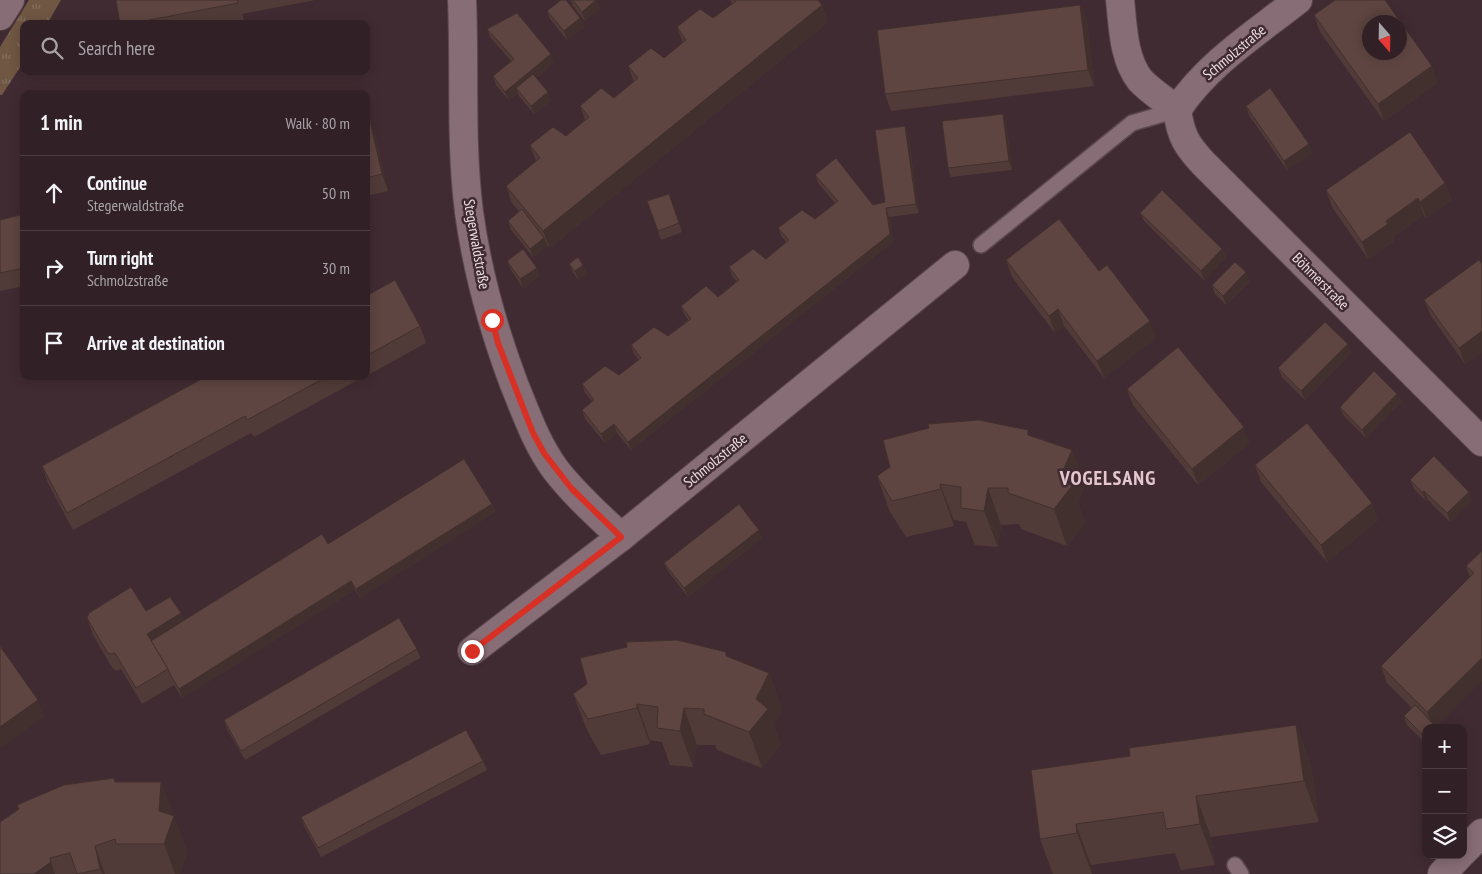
<!DOCTYPE html>
<html lang="en">
<head>
<meta charset="utf-8">
<style>
	:root { --surface:#312026; --page:#39282e; --text:#f1f3f6; --muted:#a8a3a7; --line:#4c3e43 }
	body { margin:0; font-family:"PT Sans Narrow",sans-serif; background:var(--page); color:var(--text) }
	.controls { position:absolute; right:15px; bottom:15px; display:grid; overflow:hidden; border-radius:10px; box-shadow:0 2px 12px #0003 }
	.controls button { width:45px; height:45px; display:grid; place-items:center; padding:0; border:0; border-bottom:1px solid var(--line); background:var(--surface); color:var(--text); font:25px sans-serif }
	.compass { position:absolute; left:1362px; top:15px; width:45px; height:45px; border-radius:50%; background:var(--surface); box-shadow:0 2px 12px #0003; rotate:160deg }
	.stop { position:absolute; width:15px; height:15px; margin:-11px; border:4px solid #d93025; border-radius:50%; background:#fff }
	.stop.end { background:#d93025; border-color:#fff; box-shadow:0 1px 5px #0008 }
	.list { margin:0; padding:0; list-style:none }
	h2 { display:flex; justify-content:space-between; align-items:center; height:65px; margin:0; padding:0 20px; font-size:21px }
	h2 small { font-size:16px; font-weight:400; color:var(--muted) }
	.list li { display:grid; grid-template-columns:32px 1fr auto; gap:15px; align-items:center; box-sizing:border-box; height:75px; padding:0 20px; border-top:1px solid var(--line) }
	.list b { display:block; font-size:19px; white-space:nowrap }
	.list p { margin:0; font-size:16px; white-space:nowrap; color:var(--muted) }
	.list em { font-size:16px; font-style:normal; color:var(--muted) }
	.icon { flex:none; width:28px; height:28px; fill:none; stroke:currentColor; stroke-width:2; stroke-linecap:round; stroke-linejoin:round }
	.map { position:relative; flex:none; width:1482px; height:874px; overflow:hidden }
	.search { position:absolute; background:var(--surface); box-shadow:0 2px 12px #0003; left:20px; top:20px; width:350px; height:55px; display:flex; align-items:center; gap:12px; box-sizing:border-box; padding:0 18px; border-radius:10px; color:var(--muted); font-size:19px }
	.panel { position:absolute; background:var(--surface); box-shadow:0 2px 12px #0003; left:20px; top:90px; width:350px; height:290px; border-radius:10px }
	.map>svg:first-child { display:block }
	.grass { fill:url(#grass-tufts) }
	.lines { fill:none; stroke-linecap:round; stroke-linejoin:round }
	.lane-casing { stroke:#5a484e; stroke-width:18 }
	.street-casing { stroke:#5a484e; stroke-width:30 }
	.lane { stroke:#876d75; stroke-width:15 }
	.street { stroke:#876d75; stroke-width:28 }
	.wall { fill:#513b38 }
	.shaded-wall { fill:#42302e }
	.building { fill:#5e4541; stroke:#42302e; fill-rule:evenodd }
	.route { stroke:#d93025; stroke-width:6 }
	.labels { text-anchor:middle; dominant-baseline:central; stroke-width:5; stroke-linejoin:round; paint-order:stroke }
	.street-label { font-size:15px; fill:#ecdde2; stroke:#412b32 }
	.district-label { font-size:20px; font-weight:bold; letter-spacing:1px; fill:#e4c6cf; stroke:#412b32 }
</style>
</head>
<body>
<div class="map">
<svg width="1482" height="874" viewBox="0 0 1482 874">
	<defs>
		<pattern id="grass-tufts" width="24" height="20" patternUnits="userSpaceOnUse" patternTransform="scale(1.25)"><rect width="24" height="20" fill="#6f5743"/><path d="M3 7l-1-3M5 7V3M7 7l1-3M15 17l-1-3M17 17v-4M19 17l1-3" fill="none" stroke="#846f5e"/></pattern>
	</defs>
	<rect width="100%" height="100%" fill="#412b32"/>
	<polygon class="grass" points="29,0 61,0 47,24 24,24 24,61 2,95 0,95 0,47"/>
	<g class="lines">
		<g class="lane-casing">
			<g id="lane">
				<polyline points="981,245 1132,123 1177,110"/>
				<polyline points="1235,865 1241,874"/>
			</g>
		</g>
		<g class="street-casing">
			<g id="street">
				<path d="M462 0C465 70 460 142 469 212 477 271 493 328 514 384 526 413 536 443 555 469 574 494 598 515 621 537"/>
				<path d="M1120 0C1123 26 1123 58 1140 80 1150 91 1165 100 1177 110"/>
				<polyline points="0,16 10,0"/>
				<path d="M1177 110C1181 136 1186 145 1204 164L1482 442"/>
				<path d="M1177 110C1207 64 1255 34 1298 0"/>
				<polyline points="472,651 621,537 955,265"/>
				<polyline points="1463,852 1482,833"/>
				<polyline points="1442,874 1460,855"/>
			</g>
		</g>
		<use href="#lane" class="lane"/>
		<use href="#street" class="street"/>
	</g>
	<g class="wall">
		<polygon points="116,0 315,0 242,14 244,20 224,24 120,24"/>
		<polygon points="571,0 596,0 600,9 585,21 573,6"/>
		<polygon points="730,0 818,0 822,5 828,22 550,248 547,245 548,246 533,257 511,230 508,221 519,211 512,203 506,186 536,161 530,145 566,136 585,120 580,106 614,98 634,82 628,66 664,58 683,43 677,27 713,18 732,4"/>
		<polygon points="1080,5 1087,22 1094,86 891,111 885,94"/>
		<polygon points="547,11 580,18 584,27 567,40 550,19"/>
		<polygon points="1314,15 1438,82 1384,121 1320,32"/>
		<polygon points="487,29 554,62 536,78 548,92 551,101 534,114 519,96 518,93 509,100 496,85 493,76 511,61 490,37"/>
		<polygon points="1246,106 1312,153 1287,170 1249,115"/>
		<polygon points="370,121 376,138 388,191 366,196 366,122"/>
		<polygon points="1006,123 1012,170 951,177 948,168"/>
		<polygon points="905,126 908,134 919,213 889,217 893,242 631,450 617,433 605,443 585,419 582,410 592,401 585,393 582,384 619,375 639,360 634,354 631,345 668,336 688,320 684,314 681,306 718,297 737,282 732,276 729,267 766,259 786,242 782,237 778,228 815,219 835,203 819,184 815,175 873,205 885,202"/>
		<polygon points="1445,183 1452,200 1426,218 1424,215 1393,237 1394,241 1368,259 1332,207 1326,190"/>
		<polygon points="669,194 682,232 661,240 647,201"/>
		<polygon points="1140,213 1222,249 1226,257 1204,280 1144,221"/>
		<polygon points="24,214 24,286 0,291 0,220"/>
		<polygon points="1006,260 1099,271 1156,338 1104,378 1064,326 1055,333 1012,277"/>
		<polygon points="507,261 537,268 540,276 523,288 511,270"/>
		<polygon points="569,264 587,273 578,280 573,272"/>
		<polygon points="1482,264 1482,352 1465,364 1431,316 1424,300"/>
		<polygon points="1250,281 1226,305 1215,294 1212,285"/>
		<polygon points="366,296 420,326 426,343 366,376"/>
		<polygon points="1348,344 1351,353 1305,400 1282,377 1278,368"/>
		<polygon points="207,376 365,376 254,437 251,433 73,530 48,483 42,466"/>
		<polygon points="1127,389 1250,443 1198,485 1133,405"/>
		<polygon points="1397,394 1401,402 1366,438 1343,415 1340,407"/>
		<polygon points="1031,436 1072,450 1085,486 1078,503 1085,523 1067,546 1021,529 1019,524 1001,525 998,547 975,545 966,522 954,520 954,526 906,537 890,512 877,476"/>
		<polygon points="1255,465 1378,520 1327,562 1261,482"/>
		<polygon points="1410,480 1469,492 1472,501 1450,522 1428,500 1426,501 1414,489"/>
		<polygon points="492,504 495,512 360,598 355,590 182,698 174,685 142,704 121,669 116,671 113,669 93,635 87,618 146,611 181,613 184,621 328,544"/>
		<polygon points="762,538 688,597 668,571 664,563"/>
		<polygon points="1482,551 1482,681 1426,728 1426,744 1407,725 1404,716 1412,708 1387,683 1381,666 1470,577 1466,566"/>
		<polygon points="417,649 420,658 245,760 227,729 224,720"/>
		<polygon points="728,657 769,673 782,709 774,726 781,745 762,768 717,750 715,745 697,745 693,767 670,765 662,742 650,740 650,744 601,755 587,730 573,694 587,684"/>
		<polygon points="1296,725 1311,766 1319,822 1211,837 1215,865 1181,870 1175,853 1091,865 1092,874 1053,874 1040,839 1130,756"/>
		<polygon points="483,761 487,770 321,857 304,826 301,817"/>
		<polygon points="114,778 115,782 161,782 187,852 180,874 0,874 19,810 17,805"/>
	</g>
	<g class="shaded-wall">
		<polygon points="596,0 600,9 585,21 582,12"/>
		<polygon points="822,5 828,22 550,248 543,231"/>
		<polygon points="1080,5 1087,22 1094,86 1088,70"/>
		<polygon points="580,18 584,27 567,40 564,31"/>
		<polygon points="551,54 554,62 519,92 516,88 518,93 509,100 505,92"/>
		<polygon points="1432,66 1438,82 1384,121 1378,104"/>
		<polygon points="548,92 551,101 534,114 531,106"/>
		<polygon points="1003,114 1006,123 1012,170 1009,161"/>
		<polygon points="370,121 376,138 388,191 382,174"/>
		<polygon points="905,126 908,134 919,213 916,204"/>
		<polygon points="1309,144 1312,153 1287,170 1284,161"/>
		<polygon points="1445,183 1452,200 1426,218 1420,202"/>
		<polygon points="1418,198 1424,215 1393,237 1394,241 1368,259 1362,242 1386,221"/>
		<polygon points="886,208 889,217 893,242 631,450 628,442"/>
		<polygon points="544,238 548,246 533,257 530,249"/>
		<polygon points="1222,249 1226,257 1204,280 1201,271"/>
		<polygon points="583,265 587,273 578,280 575,271"/>
		<polygon points="537,268 540,276 523,288 520,279"/>
		<polygon points="1246,272 1250,281 1226,305 1223,296"/>
		<polygon points="1058,309 1064,326 1055,333 1049,316"/>
		<polygon points="1150,321 1156,338 1104,378 1097,361"/>
		<polygon points="1482,331 1482,352 1465,364 1459,348"/>
		<polygon points="1348,344 1351,353 1305,400 1301,391"/>
		<polygon points="1397,394 1401,402 1366,438 1362,430"/>
		<polygon points="614,424 617,433 605,443 601,434"/>
		<polygon points="1244,427 1250,443 1198,485 1192,469"/>
		<polygon points="1072,450 1085,486 1078,503 1085,523 1067,546 1054,509 1060,477"/>
		<polygon points="940,484 954,520 954,526 941,489"/>
		<polygon points="988,488 1001,525 998,547 984,511"/>
		<polygon points="1424,491 1428,500 1426,501 1422,492"/>
		<polygon points="1469,492 1472,501 1450,522 1447,513"/>
		<polygon points="1372,503 1378,520 1327,562 1321,545"/>
		<polygon points="492,504 495,512 360,598 356,589"/>
		<polygon points="759,530 762,538 688,597 684,588"/>
		<polygon points="351,581 355,590 182,698 179,689"/>
		<polygon points="181,613 187,630 154,650 147,634"/>
		<polygon points="1482,658 1482,681 1435,728 1433,728 1427,712"/>
		<polygon points="769,673 782,709 774,726 781,745 762,768 749,732 756,699"/>
		<polygon points="38,700 44,717 0,748 0,727"/>
		<polygon points="637,704 650,740 650,744 637,708"/>
		<polygon points="684,708 697,745 693,767 680,731"/>
		<polygon points="1296,725 1311,766 1319,822 1304,781"/>
		<polygon points="161,782 187,852 180,874 175,874 164,844 159,811"/>
		<polygon points="1196,796 1211,837 1215,865 1200,824"/>
		<polygon points="1076,824 1091,865 1092,874 1077,833"/>
		<polygon points="95,846 105,874 102,874 100,869"/>
		<polygon points="51,862 55,874 34,874"/>
	</g>
	<g class="building">
		<polygon points="116,0 237,0 238,3 129,24 120,24"/>
		<polygon points="561,0 566,0 580,18 564,31 547,11"/>
		<polygon points="573,0 596,0 582,12"/>
		<polygon points="736,0 818,0 822,5 543,231 506,186 540,158 530,145 553,127 566,136 589,117 580,106 601,88 614,98 638,78 628,66 651,48 664,58 686,40 677,27 700,9 713,18 736,1"/>
		<path d="M1335 0H1385L1432 66 1378 104 1314 15ZM1370 22H1400V52H1370Z"/>
		<polygon points="1080,5 1088,70 885,94 877,30"/>
		<polygon points="517,13 551,54 505,92 493,76 514,59 487,29"/>
		<polygon points="533,74 548,92 531,106 516,88"/>
		<polygon points="1270,88 1309,144 1284,161 1246,106"/>
		<polygon points="1003,114 1009,161 948,168 942,121"/>
		<polygon points="370,121 382,174 366,178 366,122"/>
		<polygon points="905,126 916,204 886,208 890,234 628,442 614,424 601,434 582,410 594,400 582,384 605,366 619,375 641,358 631,345 654,327 668,336 691,319 681,306 706,286 718,297 739,280 729,267 753,249 766,259 789,240 778,228 802,210 815,219 838,201 815,175 836,158 873,205 885,202 875,130"/>
		<polygon points="1410,132 1445,183 1420,202 1418,198 1386,221 1388,224 1362,242 1326,190"/>
		<polygon points="1162,190 1222,249 1201,271 1140,213"/>
		<polygon points="669,194 679,223 658,231 647,201"/>
		<polygon points="522,209 544,238 530,249 508,221"/>
		<polygon points="24,214 24,268 0,273 0,220"/>
		<polygon points="1059,219 1099,271 1107,265 1150,321 1097,361 1058,309 1049,316 1006,260"/>
		<polygon points="523,249 537,268 520,279 507,261"/>
		<polygon points="578,257 583,265 575,271 569,264"/>
		<polygon points="1479,260 1482,264 1482,331 1459,348 1424,300"/>
		<polygon points="1235,262 1246,272 1223,296 1212,285"/>
		<polygon points="395,280 420,326 366,356 366,296"/>
		<polygon points="1325,322 1348,344 1301,391 1278,368"/>
		<polygon points="1178,347 1244,427 1192,469 1127,389"/>
		<polygon points="1374,371 1397,394 1362,430 1340,407"/>
		<polygon points="207,376 328,376 247,420 245,416 67,513 42,466"/>
		<polygon points="979,420 1028,430 1028,435 1072,450 1060,477 1072,486 1054,509 1008,493 1008,488 988,488 984,511 961,508 961,487 940,484 941,489 892,501 877,476 890,467 883,440 929,428 928,424"/>
		<polygon points="1307,423 1372,503 1321,545 1255,465"/>
		<polygon points="1434,456 1469,492 1447,513 1424,491 1422,492 1410,480"/>
		<polygon points="464,459 492,504 356,589 351,581 179,689 171,676 168,669 151,641 322,534 328,544"/>
		<polygon points="739,504 759,530 684,588 664,563"/>
		<polygon points="1482,551 1482,658 1427,712 1381,666 1474,573 1466,566"/>
		<polygon points="131,587 146,611 170,597 181,613 147,634 168,669 136,688 115,653 110,654 107,652 87,618 89,613"/>
		<polygon points="399,618 417,649 241,751 224,720"/>
		<polygon points="677,640 726,652 726,656 769,673 756,699 768,709 749,732 704,714 704,709 684,708 680,731 657,728 658,707 637,704 637,708 588,719 573,694 587,684 580,658 627,647 626,642"/>
		<polygon points="0,646 38,700 0,727"/>
		<polygon points="1415,705 1437,728 1426,728 1426,738 1404,716"/>
		<polygon points="1296,725 1304,781 1196,796 1200,824 1166,829 1163,812 1076,824 1077,833 1040,839 1031,770 1130,756 1129,748"/>
		<polygon points="466,730 483,761 318,848 301,817"/>
		<polygon points="114,778 115,782 161,782 159,811 174,816 164,844 116,844 115,839 95,846 100,869 77,874 70,853 50,858 51,862 34,874 0,874 0,822 19,809 17,805 64,785"/>
	</g>
	<g class="lines">
		<polyline class="route" points="472,651 621,537 571,488 544,453 533,433 498,343 492,320"/>
	</g>
	<g class="labels">
		<g class="street-label">
			<text transform="translate(1234 52) rotate(-40)">Schmolzstraße</text>
			<text transform="translate(477 244) rotate(80)">Stegerwaldstraße</text>
			<text transform="translate(1321 281) rotate(45)">Böhmerstraße</text>
			<text transform="translate(715 460) rotate(-39)">Schmolzstraße</text>
		</g>
		<g class="district-label">
			<text x="1108" y="478">VOGELSANG</text>
		</g>
	</g>
</svg>
<div class="controls">
<button>+</button>
<button>−</button>
<button><svg class="icon" aria-label="layers" viewBox="0 0 24 24"><path d="M12 4l9 5-9 5-9-5zM3 14l9 5 9-5"/></svg></button>
</div>
<svg class="compass" viewBox="-18 -18 36 36"><path d="M0-13l5 13h-10z" fill="#e53935"/><path d="M0 13l5-13h-10z" fill="#a8a3a7"/></svg>
<div class="stop" style="left:492px;top:320px"></div>
<div class="stop end" style="left:472px;top:651px"></div>
<div class="search"><svg class="icon" aria-label="search" viewBox="0 0 24 24"><circle cx="10" cy="10" r="6"/><path d="M15 15l6 6"/></svg>Search here</div>
<section class="panel">
<h2>1 min<small>Walk · 80 m</small></h2>
<ul class="list">
<li><svg class="icon" aria-label="ahead" viewBox="0 0 24 24"><path d="M12 20V5M6 11l6-6 6 6"/></svg><div><b>Continue</b><p>Stegerwaldstraße</p></div><em>50 m</em></li>
<li><svg class="icon" aria-label="right" viewBox="0 0 24 24"><path d="M7 20v-9h11M14 6l5 5-5 5"/></svg><div><b>Turn right</b><p>Schmolzstraße</p></div><em>30 m</em></li>
<li><svg class="icon" aria-label="arrive" viewBox="0 0 24 24"><path d="M6 21V4h12l-3 4 3 4H6"/></svg><div><b>Arrive at destination</b></div></li>
</ul>
</section>
</div>
</body>
</html>
